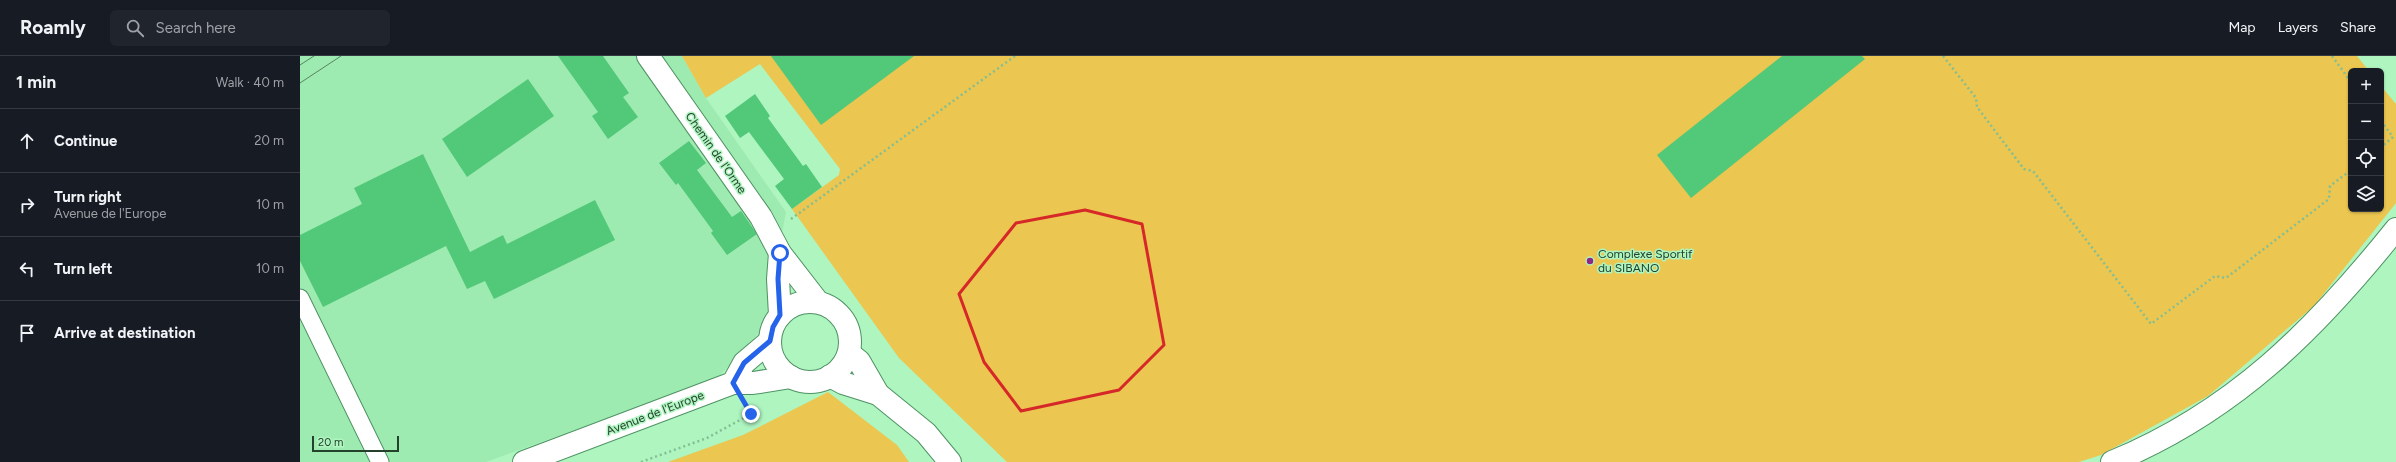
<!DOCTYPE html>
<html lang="en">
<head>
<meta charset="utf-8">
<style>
	:root { --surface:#171b24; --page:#20242c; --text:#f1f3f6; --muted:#9ea1a6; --line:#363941 }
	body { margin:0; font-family:Figtree,sans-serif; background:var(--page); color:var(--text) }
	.controls { position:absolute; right:12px; top:12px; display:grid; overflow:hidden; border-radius:6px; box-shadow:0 1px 3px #0004 }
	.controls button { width:36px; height:36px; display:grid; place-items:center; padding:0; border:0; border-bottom:1px solid var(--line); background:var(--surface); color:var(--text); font:20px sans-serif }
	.scale { position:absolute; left:12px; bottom:10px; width:87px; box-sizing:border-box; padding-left:4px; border:2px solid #24412c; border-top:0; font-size:11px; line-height:14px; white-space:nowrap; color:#24412c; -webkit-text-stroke:3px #aef5c0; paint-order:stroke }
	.stop { position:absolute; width:12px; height:12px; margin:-9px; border:3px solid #2563eb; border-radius:50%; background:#fff }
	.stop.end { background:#2563eb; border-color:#fff; box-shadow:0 1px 4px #0008 }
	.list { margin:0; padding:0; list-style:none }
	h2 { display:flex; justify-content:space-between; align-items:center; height:52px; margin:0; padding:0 16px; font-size:17px }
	h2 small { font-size:13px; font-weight:400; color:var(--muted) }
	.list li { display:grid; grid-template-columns:26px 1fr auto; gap:12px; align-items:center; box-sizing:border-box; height:64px; padding:0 16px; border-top:1px solid var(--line) }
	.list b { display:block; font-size:15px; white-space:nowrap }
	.list p { margin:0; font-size:13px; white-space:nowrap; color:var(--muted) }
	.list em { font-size:13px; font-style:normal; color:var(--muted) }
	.icon { flex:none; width:22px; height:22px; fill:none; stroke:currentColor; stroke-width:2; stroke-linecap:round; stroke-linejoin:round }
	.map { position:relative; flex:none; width:2096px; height:406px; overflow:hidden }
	header { display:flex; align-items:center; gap:24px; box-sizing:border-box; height:56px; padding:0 20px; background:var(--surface); border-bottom:1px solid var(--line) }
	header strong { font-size:19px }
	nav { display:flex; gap:22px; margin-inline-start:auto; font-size:14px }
	.search { width:280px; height:36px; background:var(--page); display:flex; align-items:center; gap:10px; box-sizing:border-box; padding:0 14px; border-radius:6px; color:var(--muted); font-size:15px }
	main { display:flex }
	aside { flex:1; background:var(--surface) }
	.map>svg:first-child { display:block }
	.built { fill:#9eebb1 }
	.green { fill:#ebc650 }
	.building { fill:#52c879 }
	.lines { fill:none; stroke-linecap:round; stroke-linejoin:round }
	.service-casing { stroke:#4e9262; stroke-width:19 }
	.minor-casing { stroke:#4e9262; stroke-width:24 }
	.path { stroke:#84be93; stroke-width:2.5; stroke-dasharray:2 3; stroke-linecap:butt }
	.service { stroke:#fff; stroke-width:17 }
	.minor { stroke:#fff; stroke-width:22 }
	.tram { stroke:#578463; stroke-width:1 }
	.route { stroke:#2563eb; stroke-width:5 }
	.marked { fill:none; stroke:#d62828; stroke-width:3; stroke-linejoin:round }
	.poi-dot { fill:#902487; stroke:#aef5c0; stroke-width:1.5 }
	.labels { text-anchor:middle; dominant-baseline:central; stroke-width:3; stroke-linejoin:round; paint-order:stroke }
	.street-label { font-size:12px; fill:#24412c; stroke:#aef5c0 }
	.poi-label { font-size:12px; fill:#24412c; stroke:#aef5c0; text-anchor:start }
</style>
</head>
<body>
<header>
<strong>Roamly</strong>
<div class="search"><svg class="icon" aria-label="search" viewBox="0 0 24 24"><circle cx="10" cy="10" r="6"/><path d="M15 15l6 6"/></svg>Search here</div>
<nav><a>Map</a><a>Layers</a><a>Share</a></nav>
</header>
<main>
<aside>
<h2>1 min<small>Walk · 40 m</small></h2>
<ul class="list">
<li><svg class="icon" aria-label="ahead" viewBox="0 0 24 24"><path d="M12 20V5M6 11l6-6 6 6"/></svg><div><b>Continue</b></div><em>20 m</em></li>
<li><svg class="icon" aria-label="right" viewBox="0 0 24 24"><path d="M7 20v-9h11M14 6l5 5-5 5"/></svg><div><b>Turn right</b><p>Avenue de l'Europe</p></div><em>10 m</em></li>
<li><svg class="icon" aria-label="left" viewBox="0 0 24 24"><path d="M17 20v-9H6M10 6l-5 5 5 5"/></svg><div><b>Turn left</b></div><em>10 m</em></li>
<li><svg class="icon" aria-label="arrive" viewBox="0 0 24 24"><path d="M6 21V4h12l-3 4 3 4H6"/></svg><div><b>Arrive at destination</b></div></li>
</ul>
</aside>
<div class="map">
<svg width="2096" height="406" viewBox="0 0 2096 406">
	<rect width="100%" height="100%" fill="#aef5c0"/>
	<polygon class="built" points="0,0 382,0 406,42 486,156 464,271 418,322 186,406 0,406"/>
	<g class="green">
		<polygon points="382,0 2057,0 2069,15 2051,15 2051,153 2081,153 2081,30 2096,48 2096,147 2014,250 1908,340 1801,399 1779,406 707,406 599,302 492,153 539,119 540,113 460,8 406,42"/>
		<polygon points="528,336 597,389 609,406 368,406 443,379"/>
	</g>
	<g class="building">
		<polygon points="258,0 303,0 329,37 323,41 338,61 308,83 292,60 298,56"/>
		<polygon points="471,0 614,0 521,69"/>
		<polygon points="1482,0 1562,0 1565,3 1391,142 1357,99"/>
		<polygon points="228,23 254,60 167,121 142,83"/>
		<polygon points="455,38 470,60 468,62 503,110 506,108 522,131 492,153 475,130 484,123 449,76 440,82 425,60"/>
		<polygon points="389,85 406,107 397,114 432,161 441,155 457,178 427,199 411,177 413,175 378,127 376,129 359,107"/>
		<polygon points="123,98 170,196 203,179 207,188 295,144 315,184 194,243 185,225 167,233 146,190 23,251 0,205 0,179 62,148 54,132"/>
	</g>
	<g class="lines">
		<g class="service-casing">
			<polyline id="service" points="0,242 80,406"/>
		</g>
		<g class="minor-casing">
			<g id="minor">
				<polyline points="348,0 461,161 480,197 518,246"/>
				<polyline points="480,197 478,223 480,259"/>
				<circle cx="510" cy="286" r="40"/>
				<polyline points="549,297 559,305 578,338"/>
				<polyline points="530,320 543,327 578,338 626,377 650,406"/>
				<polyline points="433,327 453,327 491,321"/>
				<polyline points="224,406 433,327 444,307 470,285"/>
				<path d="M1812 406C1934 356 2016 273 2096 173"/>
			</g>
		</g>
		<g class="path">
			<polyline points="1643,0 1676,42 1677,51 1724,113 1733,115 1851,268 1915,220 1926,222 2029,143 2030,130 2051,114"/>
			<polyline points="2032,0 2051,26"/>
			<polyline points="2081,65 2093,81 2081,91"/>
			<polyline points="491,163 715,0"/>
			<polyline points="341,406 407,382 451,358 448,353"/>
		</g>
		<use href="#service" class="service"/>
		<use href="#minor" class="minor"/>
		<g class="tram">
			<polyline points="0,9 14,0"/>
			<polyline points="0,27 41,0"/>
		</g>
	</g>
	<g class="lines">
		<polyline class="route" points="451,358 433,327 444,307 470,285 473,271 480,259 478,223 480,197"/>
	</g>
	<path class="marked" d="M785 154 842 168 864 289 819 334 721 355 684 306 659 238 716 167Z"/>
	<circle class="poi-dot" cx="1290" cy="205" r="4"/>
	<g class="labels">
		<g class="street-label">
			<text transform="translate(416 97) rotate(55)">Chemin de l'Orme</text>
			<text transform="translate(355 357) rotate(-21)">Avenue de l'Europe</text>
		</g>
		<g class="poi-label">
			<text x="1298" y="198">Complexe Sportif<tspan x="1298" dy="14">du SIBANO</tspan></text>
		</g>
	</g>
</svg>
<div class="controls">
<button>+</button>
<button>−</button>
<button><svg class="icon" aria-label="locate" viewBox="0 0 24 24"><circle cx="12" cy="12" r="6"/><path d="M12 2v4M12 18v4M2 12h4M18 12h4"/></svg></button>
<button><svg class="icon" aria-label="layers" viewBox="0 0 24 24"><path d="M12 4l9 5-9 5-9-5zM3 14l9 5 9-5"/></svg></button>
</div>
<div class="scale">20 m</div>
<div class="stop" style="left:480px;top:197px"></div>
<div class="stop end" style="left:451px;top:358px"></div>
</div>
</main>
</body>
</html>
